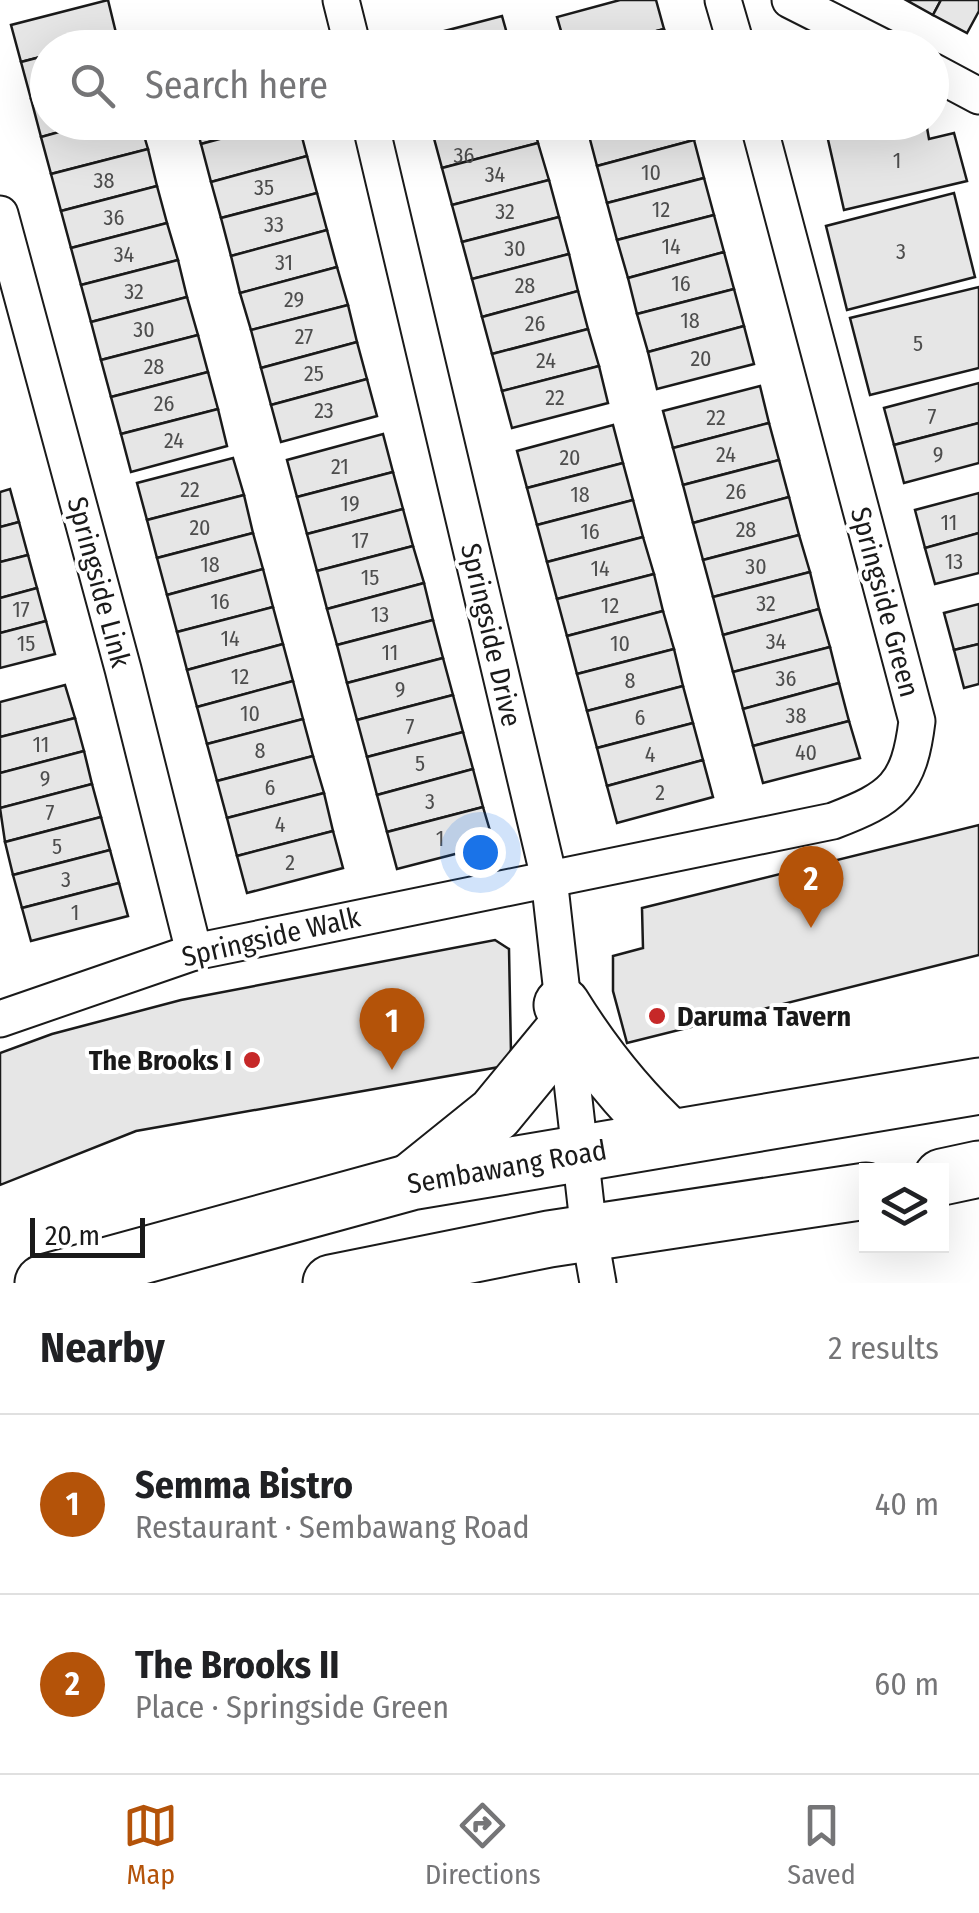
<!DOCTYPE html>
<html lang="en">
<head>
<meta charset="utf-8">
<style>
	:root { --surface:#fff; --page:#f6f6f6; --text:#202124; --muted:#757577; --line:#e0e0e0; --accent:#b45309 }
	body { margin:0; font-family:"Fira Sans Condensed",sans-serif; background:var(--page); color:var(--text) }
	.controls { position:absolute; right:30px; bottom:30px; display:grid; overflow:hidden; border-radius:0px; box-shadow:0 10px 40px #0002 }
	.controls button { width:90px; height:90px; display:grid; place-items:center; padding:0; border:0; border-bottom:2px solid var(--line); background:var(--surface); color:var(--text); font:50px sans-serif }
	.scale { position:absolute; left:30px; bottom:25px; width:115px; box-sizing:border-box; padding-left:10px; border:5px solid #1a1a1a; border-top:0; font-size:28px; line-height:35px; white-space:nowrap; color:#1a1a1a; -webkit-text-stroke:8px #fff; paint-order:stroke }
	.you { position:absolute; left:480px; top:852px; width:35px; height:35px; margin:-25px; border:8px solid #fff; border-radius:50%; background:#1a73e8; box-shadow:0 0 0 15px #1a73e833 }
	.badge { display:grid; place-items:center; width:65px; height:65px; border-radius:50%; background:var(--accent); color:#fff; font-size:32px; font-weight:700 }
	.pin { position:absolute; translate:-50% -82px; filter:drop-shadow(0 2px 5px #0008) }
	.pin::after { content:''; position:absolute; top:52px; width:35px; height:30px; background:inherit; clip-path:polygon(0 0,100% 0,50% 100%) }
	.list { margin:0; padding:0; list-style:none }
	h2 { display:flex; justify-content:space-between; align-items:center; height:130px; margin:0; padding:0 40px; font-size:42px }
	h2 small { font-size:32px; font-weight:400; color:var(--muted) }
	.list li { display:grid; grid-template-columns:65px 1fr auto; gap:30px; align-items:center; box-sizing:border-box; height:180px; padding:0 40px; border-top:2px solid var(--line) }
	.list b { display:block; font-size:38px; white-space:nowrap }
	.list p { margin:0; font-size:32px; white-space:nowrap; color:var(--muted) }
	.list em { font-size:32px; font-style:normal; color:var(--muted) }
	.icon { flex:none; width:55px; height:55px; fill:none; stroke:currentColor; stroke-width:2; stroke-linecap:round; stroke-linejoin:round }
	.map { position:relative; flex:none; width:979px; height:1283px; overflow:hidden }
	.search { position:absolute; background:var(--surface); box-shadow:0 10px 40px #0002; left:30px; right:30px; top:30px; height:110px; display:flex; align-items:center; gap:25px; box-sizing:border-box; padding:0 35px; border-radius:55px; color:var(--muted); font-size:38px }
	.sheet { height:490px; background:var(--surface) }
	nav { display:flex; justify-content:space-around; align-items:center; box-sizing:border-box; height:140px; border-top:2px solid var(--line); background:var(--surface); font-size:28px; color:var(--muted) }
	nav a { display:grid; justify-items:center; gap:5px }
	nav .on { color:var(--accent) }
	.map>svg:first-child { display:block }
	.building { fill:#e6e6e6; stroke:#1a1a1a; stroke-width:2.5 }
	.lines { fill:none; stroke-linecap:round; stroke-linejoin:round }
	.minor-casing { stroke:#1a1a1a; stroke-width:39 }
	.primary-casing { stroke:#1a1a1a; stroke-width:59 }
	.minor { stroke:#fff; stroke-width:35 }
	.primary { stroke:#fff; stroke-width:55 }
	.poi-dot { fill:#c62828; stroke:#fff; stroke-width:4 }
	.labels { text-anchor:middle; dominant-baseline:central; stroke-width:8; stroke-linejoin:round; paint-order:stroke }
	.number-label { font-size:22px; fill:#4d4d4d }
	.street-label { font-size:28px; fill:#1a1a1a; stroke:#fff }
	.poi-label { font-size:28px; font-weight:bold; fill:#1a1a1a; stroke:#fff; text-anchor:start }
</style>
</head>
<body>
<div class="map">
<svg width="979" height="1283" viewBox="0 0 979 1283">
	<rect width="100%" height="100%" fill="#fff"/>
	<g class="building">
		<polygon points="108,0 117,37 77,48 48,48 48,55 21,62 11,25"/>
		<polygon points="620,0 656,0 664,29 593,48 566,48 557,17"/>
		<polygon points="906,0 941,0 933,15"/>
		<polygon points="941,0 979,0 979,11 967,33 933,15"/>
		<polygon points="502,16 511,48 408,48 406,41"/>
		<polygon points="664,29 669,48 593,48"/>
		<polygon points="48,55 48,95 31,99 21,62"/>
		<polygon points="48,95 48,122 95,122 41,137 31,99"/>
		<polygon points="95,122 140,122 148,149 51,174 41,137"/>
		<polygon points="195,122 283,122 201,144"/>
		<polygon points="283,122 298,122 307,156 211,182 201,144"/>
		<polygon points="463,122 533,122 538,143 442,168 432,131"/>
		<polygon points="610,122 689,122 694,140 597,166 587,128"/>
		<polygon points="824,122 878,122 880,132 926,122 929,139 954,133 967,181 844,210"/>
		<polygon points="694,140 704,178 607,203 597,166"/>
		<polygon points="538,143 549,180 452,205 442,168"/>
		<polygon points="148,149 157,186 61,211 51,174"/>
		<polygon points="307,156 317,193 221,218 211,182"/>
		<polygon points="704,178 714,215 617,240 607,203"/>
		<polygon points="549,180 559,217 462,242 452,205"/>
		<polygon points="157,186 167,223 71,248 61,211"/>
		<polygon points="317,193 327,230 231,256 221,218"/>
		<polygon points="954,193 975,277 847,310 826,226"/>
		<polygon points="714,215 724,252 628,278 617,240"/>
		<polygon points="559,217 569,254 472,279 462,242"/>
		<polygon points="167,223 178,260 81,285 71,248"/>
		<polygon points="327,230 337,267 240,293 231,256"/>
		<polygon points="724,252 734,289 637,314 628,278"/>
		<polygon points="569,254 578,291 482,317 472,279"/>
		<polygon points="178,260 187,297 91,322 81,285"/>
		<polygon points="337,267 348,305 251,330 240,293"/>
		<polygon points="979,287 979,368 870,395 850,318"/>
		<polygon points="734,289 744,326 648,352 637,314"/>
		<polygon points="578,291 588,329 492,354 482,317"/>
		<polygon points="187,297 198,335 101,360 91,322"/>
		<polygon points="348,305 357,342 261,368 251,330"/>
		<polygon points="744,326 754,364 657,389 648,352"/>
		<polygon points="588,329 599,366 502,391 492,354"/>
		<polygon points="198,335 208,372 111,397 101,360"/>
		<polygon points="357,342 367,379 271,405 261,368"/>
		<polygon points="599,366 608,403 512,428 502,391"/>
		<polygon points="208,372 218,409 121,434 111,397"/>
		<polygon points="367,379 377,416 281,442 271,405"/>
		<polygon points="979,383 979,423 894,445 884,408"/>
		<polygon points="760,386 769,423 673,448 663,411"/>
		<polygon points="218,409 227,446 131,472 121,434"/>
		<polygon points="769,423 779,460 683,485 673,448"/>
		<polygon points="979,423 979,463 904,483 894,445"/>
		<polygon points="613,425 623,463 527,488 517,451"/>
		<polygon points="383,434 393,472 297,497 287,460"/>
		<polygon points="233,458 244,495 147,520 137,483"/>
		<polygon points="779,460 789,497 693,523 683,485"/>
		<polygon points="623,463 633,500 537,525 527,488"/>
		<polygon points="393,472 403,509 307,534 297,497"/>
		<polygon points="10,489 19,522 0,527 0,492"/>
		<polygon points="979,493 979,533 925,548 915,510"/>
		<polygon points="244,495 253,533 157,558 147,520"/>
		<polygon points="789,497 799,535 703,560 693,523"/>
		<polygon points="633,500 643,537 547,562 537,525"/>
		<polygon points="403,509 413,546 317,571 307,534"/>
		<polygon points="19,522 28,555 0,562 0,527"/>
		<polygon points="253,533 263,569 167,595 157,558"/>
		<polygon points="979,533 979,573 935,584 925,548"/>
		<polygon points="799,535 810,572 713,597 703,560"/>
		<polygon points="643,537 654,574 557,599 547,562"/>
		<polygon points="413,546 424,583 327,609 317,571"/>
		<polygon points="28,555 37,588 0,598 0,562"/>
		<polygon points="263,569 273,607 177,632 167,595"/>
		<polygon points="810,572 819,609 723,635 713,597"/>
		<polygon points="654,574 663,611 567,636 557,599"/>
		<polygon points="424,583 433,620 337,645 327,609"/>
		<polygon points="37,588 46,621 0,633 0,598"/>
		<polygon points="979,604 979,644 954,650 944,613"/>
		<polygon points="273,607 283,644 187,670 177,632"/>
		<polygon points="819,609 830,647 733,672 723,635"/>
		<polygon points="663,611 674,649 577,674 567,636"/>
		<polygon points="433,620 443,658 347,683 337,645"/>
		<polygon points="46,621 55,654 0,668 0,633"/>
		<polygon points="283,644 293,681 197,707 187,670"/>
		<polygon points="979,644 979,684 964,688 954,650"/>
		<polygon points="830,647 839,683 743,709 733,672"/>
		<polygon points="674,649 683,686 587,711 577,674"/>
		<polygon points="443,658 453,695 357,720 347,683"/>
		<polygon points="293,681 303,719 207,744 197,707"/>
		<polygon points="839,683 849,721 753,746 743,709"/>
		<polygon points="65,685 75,718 0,737 0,702"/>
		<polygon points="683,686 693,723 597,748 587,711"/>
		<polygon points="453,695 463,732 367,757 357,720"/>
		<polygon points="75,718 84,751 0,773 0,737"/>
		<polygon points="303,719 313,756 217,781 207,744"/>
		<polygon points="849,721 860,758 763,783 753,746"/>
		<polygon points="693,723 703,760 607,786 597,748"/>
		<polygon points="463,732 473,769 377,795 367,757"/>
		<polygon points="84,751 92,784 0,808 0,773"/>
		<polygon points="313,756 324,793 227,818 217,781"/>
		<polygon points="703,760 713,797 617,823 607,786"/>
		<polygon points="473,769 483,807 387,832 377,795"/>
		<polygon points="92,784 101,817 5,842 0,808"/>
		<polygon points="324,793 333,831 237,856 227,818"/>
		<polygon points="483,807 494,844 397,869 387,832"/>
		<polygon points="101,817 110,850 13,875 5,842"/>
		<polygon points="979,825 979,955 627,1043 613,991 613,956 643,948 642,908"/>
		<polygon points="333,831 343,868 247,893 237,856"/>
		<polygon points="110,850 119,883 22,908 13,875"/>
		<polygon points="119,883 128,916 31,941 22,908"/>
		<polygon points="495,940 509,949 511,1053 499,1067 136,1131 0,1185 0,1053 52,1034 181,1000"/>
	</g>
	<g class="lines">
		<g class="minor-casing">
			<g id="minor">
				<polyline points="341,0 353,48"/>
				<polyline points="723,0 737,48"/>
				<polyline points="790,0 885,48"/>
				<polyline points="932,71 979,96"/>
				<polyline points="370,122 549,878 589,1232 598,1283"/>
				<polyline points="0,214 123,669 194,952"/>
				<path d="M0 1019 194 952 833 821C893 798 909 786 917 721L758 122"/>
			</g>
		</g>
		<g class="primary-casing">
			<g id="primary">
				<path d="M562 1005C593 1055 627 1098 670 1138"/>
				<polyline points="942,1177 979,1169"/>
				<polyline points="413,1180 495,1114 565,1029"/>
				<polyline points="43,1283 411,1182 979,1086"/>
				<polyline points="331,1283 549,1239 866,1191"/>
			</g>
		</g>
		<use href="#minor" class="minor"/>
		<use href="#primary" class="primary"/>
	</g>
	<g class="poi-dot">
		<circle cx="657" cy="1016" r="10"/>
		<circle cx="252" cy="1060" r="10"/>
	</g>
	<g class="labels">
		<g class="number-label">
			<text x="464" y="155">36</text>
			<text x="897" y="160">1</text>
			<text x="651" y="172">10</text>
			<text x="495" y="174">34</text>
			<text x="104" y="180">38</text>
			<text x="264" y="187">35</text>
			<text x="661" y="209">12</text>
			<text x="505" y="211">32</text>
			<text x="114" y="217">36</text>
			<text x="274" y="224">33</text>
			<text x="671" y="246">14</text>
			<text x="515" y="248">30</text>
			<text x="901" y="251">3</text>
			<text x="124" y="254">34</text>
			<text x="284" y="262">31</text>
			<text x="681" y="283">16</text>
			<text x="525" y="285">28</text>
			<text x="134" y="291">32</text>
			<text x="294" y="299">29</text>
			<text x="690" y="320">18</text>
			<text x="535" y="323">26</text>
			<text x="144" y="329">30</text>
			<text x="304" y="336">27</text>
			<text x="918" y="343">5</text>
			<text x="701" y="358">20</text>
			<text x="546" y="360">24</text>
			<text x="154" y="366">28</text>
			<text x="314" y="373">25</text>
			<text x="555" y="397">22</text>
			<text x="164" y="403">26</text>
			<text x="324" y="410">23</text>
			<text x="932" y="416">7</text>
			<text x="716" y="417">22</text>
			<text x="174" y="440">24</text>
			<text x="726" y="454">24</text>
			<text x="938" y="454">9</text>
			<text x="570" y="457">20</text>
			<text x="340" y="466">21</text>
			<text x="190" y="489">22</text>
			<text x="736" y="491">26</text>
			<text x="580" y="494">18</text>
			<text x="350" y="503">19</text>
			<text x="949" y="522">11</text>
			<text x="200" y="527">20</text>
			<text x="746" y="529">28</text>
			<text x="590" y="531">16</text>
			<text x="360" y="540">17</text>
			<text x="954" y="561">13</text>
			<text x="210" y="564">18</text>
			<text x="756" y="566">30</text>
			<text x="600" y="568">14</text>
			<text x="370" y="577">15</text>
			<text x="220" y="601">16</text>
			<text x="766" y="603">32</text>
			<text x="610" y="605">12</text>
			<text x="21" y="609">17</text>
			<text x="380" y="614">13</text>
			<text x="230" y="638">14</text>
			<text x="776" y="641">34</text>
			<text x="26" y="643">15</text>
			<text x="620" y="643">10</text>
			<text x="390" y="652">11</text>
			<text x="240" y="676">12</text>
			<text x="786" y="678">36</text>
			<text x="630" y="680">8</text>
			<text x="400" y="689">9</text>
			<text x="250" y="713">10</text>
			<text x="796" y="715">38</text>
			<text x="640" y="717">6</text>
			<text x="410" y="726">7</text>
			<text x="41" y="744">11</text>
			<text x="260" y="750">8</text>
			<text x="806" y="752">40</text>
			<text x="650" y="754">4</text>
			<text x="420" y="763">5</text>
			<text x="45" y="778">9</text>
			<text x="270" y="787">6</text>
			<text x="660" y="792">2</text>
			<text x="430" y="801">3</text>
			<text x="50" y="812">7</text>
			<text x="280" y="824">4</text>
			<text x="440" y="838">1</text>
			<text x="57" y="846">5</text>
			<text x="290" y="862">2</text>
			<text x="66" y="879">3</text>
			<text x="75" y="912">1</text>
		</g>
		<g class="street-label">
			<text transform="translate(99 582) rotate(75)">Springside Link</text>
			<text transform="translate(885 602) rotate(75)">Springside Green</text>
			<text transform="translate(491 635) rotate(77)">Springside Drive</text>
			<text transform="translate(271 937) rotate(-13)">Springside Walk</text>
			<text transform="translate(507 1167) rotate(-10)">Sembawang Road</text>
		</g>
		<g class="poi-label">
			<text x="677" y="1016">Daruma Tavern</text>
			<text x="232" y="1060" text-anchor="end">The Brooks I</text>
		</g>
	</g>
</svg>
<div class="controls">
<button><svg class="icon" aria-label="layers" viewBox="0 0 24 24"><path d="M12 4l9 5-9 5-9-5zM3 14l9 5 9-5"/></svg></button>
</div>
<div class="scale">20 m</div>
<div class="you"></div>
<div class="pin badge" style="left:392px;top:1070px">1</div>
<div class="pin badge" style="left:811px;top:928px">2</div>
<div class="search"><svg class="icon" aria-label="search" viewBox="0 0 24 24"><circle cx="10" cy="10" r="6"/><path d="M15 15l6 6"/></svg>Search here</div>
</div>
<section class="sheet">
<h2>Nearby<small>2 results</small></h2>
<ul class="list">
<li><span class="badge">1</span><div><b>Semma Bistro</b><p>Restaurant · Sembawang Road</p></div><em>40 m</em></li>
<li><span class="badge">2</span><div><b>The Brooks II</b><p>Place · Springside Green</p></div><em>60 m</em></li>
</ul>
</section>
<nav>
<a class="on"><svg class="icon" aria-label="map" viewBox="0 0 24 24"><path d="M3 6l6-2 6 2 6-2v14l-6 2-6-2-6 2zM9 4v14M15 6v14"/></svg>Map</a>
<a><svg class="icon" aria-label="directions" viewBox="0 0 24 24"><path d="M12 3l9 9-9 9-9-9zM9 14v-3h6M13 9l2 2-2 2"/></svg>Directions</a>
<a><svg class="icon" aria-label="saved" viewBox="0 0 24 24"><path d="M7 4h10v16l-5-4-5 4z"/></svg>Saved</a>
</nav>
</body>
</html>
